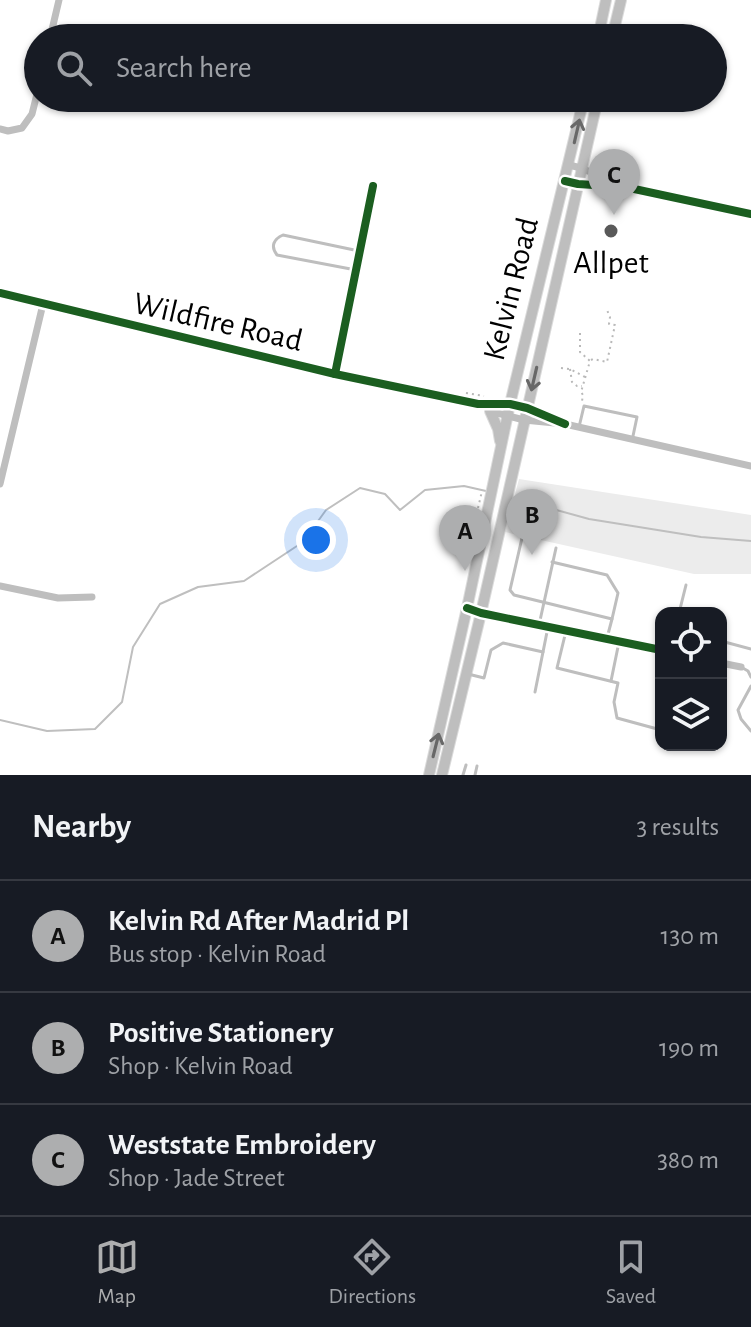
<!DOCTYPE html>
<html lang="en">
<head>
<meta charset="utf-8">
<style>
	:root { --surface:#171b24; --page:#242831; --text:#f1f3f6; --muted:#9ea1a6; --line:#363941; --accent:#adaeaf }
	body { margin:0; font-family:"Alegreya Sans",sans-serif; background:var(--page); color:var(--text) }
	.controls { position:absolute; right:24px; bottom:24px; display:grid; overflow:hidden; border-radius:16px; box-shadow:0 2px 6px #0004 }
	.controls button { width:72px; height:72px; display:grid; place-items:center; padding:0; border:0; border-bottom:2px solid var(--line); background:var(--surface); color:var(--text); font:40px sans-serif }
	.you { position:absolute; left:316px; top:540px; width:28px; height:28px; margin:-20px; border:6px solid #fff; border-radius:50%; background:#1a73e8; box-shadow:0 0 0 12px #1a73e833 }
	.badge { display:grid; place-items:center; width:52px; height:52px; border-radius:50%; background:var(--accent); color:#111; font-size:26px; font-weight:700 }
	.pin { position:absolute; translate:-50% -66px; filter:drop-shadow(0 2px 4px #0008) }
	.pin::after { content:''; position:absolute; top:42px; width:28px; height:24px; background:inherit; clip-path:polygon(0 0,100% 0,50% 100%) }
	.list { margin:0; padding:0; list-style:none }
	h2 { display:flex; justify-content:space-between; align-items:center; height:104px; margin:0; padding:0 32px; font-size:34px }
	h2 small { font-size:26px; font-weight:400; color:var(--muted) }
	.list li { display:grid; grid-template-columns:52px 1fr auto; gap:24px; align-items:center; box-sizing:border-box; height:112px; padding:0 32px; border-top:2px solid var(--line) }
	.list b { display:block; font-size:30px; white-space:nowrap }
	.list p { margin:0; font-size:26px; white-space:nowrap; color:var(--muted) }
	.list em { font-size:26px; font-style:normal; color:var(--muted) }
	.icon { flex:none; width:44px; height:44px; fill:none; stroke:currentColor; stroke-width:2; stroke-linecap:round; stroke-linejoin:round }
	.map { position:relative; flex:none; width:751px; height:775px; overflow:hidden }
	.search { position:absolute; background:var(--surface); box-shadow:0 2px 6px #0004; left:24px; right:24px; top:24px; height:88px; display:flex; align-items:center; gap:20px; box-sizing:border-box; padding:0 28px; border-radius:44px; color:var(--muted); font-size:30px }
	.sheet { height:440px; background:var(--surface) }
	nav { display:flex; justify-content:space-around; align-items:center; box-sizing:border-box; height:112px; border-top:2px solid var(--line); background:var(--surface); font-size:22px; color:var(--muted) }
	nav a { display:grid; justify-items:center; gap:4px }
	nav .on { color:var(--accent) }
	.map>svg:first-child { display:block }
	.green { fill:#ececec }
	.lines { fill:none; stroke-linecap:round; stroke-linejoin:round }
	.stream { stroke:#bfbfbf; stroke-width:2 }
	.primary-casing { stroke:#dbdbdb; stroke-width:12 }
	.path { stroke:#b9b9b9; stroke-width:2; stroke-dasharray:2 4; stroke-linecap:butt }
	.lane { stroke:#bebebe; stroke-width:3 }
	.street { stroke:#bebebe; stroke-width:7 }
	.primary { stroke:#bebebe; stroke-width:10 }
	.cycleway-casing { stroke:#fff; stroke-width:13 }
	.cycleway { stroke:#1b5e20; stroke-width:8 }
	.oneway { stroke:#686868 }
	.poi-dot { fill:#595959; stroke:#fff; stroke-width:3 }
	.labels { text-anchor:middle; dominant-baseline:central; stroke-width:8; stroke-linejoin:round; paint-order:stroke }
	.poi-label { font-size:32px; fill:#000; stroke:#fff }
	.street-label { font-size:32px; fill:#000; stroke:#fff }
</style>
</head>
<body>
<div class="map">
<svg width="751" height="775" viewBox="0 0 751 775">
	<rect width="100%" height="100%" fill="#fff"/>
	<polygon class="green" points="519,479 751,515 751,574 694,574 505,532"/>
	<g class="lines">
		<g class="stream">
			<polyline points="513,498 589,519 701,537 751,541"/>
			<polyline points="0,720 47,731 95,729 122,702 133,647 160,604 198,587 244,581 303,542 326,510 360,488 385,494 400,510 425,490 464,486 486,491"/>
		</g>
		<g class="primary-casing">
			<g id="primary">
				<polyline points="598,38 606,0"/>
				<polyline points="612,38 621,0"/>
				<polyline points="490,411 498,429 500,441"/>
				<polyline points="429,775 467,608 510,404 584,98"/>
				<polyline points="442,775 481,613 598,98"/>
			</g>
		</g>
		<g class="path">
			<polyline points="580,333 580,352 590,361 581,392 583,395 582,401"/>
			<polyline points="591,360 593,359 607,362 615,325 609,324 610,317 607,310"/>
			<polyline points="561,368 570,369 585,377"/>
			<polyline points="570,369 572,382 577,386 582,386"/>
			<polyline points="466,393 484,396"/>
			<polyline points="478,508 482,491"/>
		</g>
		<g class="lane">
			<path d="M356 270 277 255C270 246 274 239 283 235L359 251"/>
			<polyline points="579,427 584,406 637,417 633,436"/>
			<polyline points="522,538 510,590 514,595 612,619 618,593 607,575 552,562"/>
			<polyline points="679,613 686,585"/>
			<polyline points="539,625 556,548"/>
			<polyline points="566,631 557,668 618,683 614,702 617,718 661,730"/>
			<polyline points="607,638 612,619"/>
			<polyline points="721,641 751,649"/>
			<polyline points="741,667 748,671 751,677"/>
			<polyline points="468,674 484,678 491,650 503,643 543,652"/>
			<polyline points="611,681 619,642"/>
			<polyline points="751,686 738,710 741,719 751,731"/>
			<polyline points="535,692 548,627"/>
			<polyline points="463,775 466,765"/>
			<polyline points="475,775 477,766"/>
		</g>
		<g class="street">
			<polyline points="50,38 59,0"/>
			<polyline points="0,129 8,131 22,128 32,114 38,90"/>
			<polyline points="569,165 581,168 619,184"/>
			<polyline points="565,181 578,184 625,187 751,214"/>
			<polyline points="0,293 335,374 478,404 510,404 527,408 565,424"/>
			<polyline points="335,374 373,186"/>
			<polyline points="490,411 524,420 565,424 751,466"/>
			<polyline points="0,484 43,304"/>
			<polyline points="0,586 58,598 92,597"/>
			<polyline points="467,608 481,613 661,650"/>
			<polyline points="721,663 741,667"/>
		</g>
		<use href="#primary" class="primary"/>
		<g class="cycleway-casing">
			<g id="cycleway">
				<polyline points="565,181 578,184 625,187 751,214"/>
				<polyline points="0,293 335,374 478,404 510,404 527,408 565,424"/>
				<polyline points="335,374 373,186"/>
				<polyline points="467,608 481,613 661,650"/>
			</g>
		</g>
		<use href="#cycleway" class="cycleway"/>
	</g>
	<defs><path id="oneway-shaft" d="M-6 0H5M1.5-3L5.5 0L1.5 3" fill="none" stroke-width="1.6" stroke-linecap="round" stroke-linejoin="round" transform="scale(2)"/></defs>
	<g class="oneway">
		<use href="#oneway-shaft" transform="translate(577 131) rotate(-77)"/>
		<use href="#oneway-shaft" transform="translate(534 379) rotate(103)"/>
		<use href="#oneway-shaft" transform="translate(436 745) rotate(-76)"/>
	</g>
	<circle class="poi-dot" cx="611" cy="231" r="8"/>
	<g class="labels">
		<g class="poi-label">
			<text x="611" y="263">Allpet</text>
		</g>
		<g class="street-label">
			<text transform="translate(511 289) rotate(-76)">Kelvin Road</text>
			<text transform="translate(218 322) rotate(13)">Wildfire Road</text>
		</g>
	</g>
</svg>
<div class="controls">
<button><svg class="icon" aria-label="locate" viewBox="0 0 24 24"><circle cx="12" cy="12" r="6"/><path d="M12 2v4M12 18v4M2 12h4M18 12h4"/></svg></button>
<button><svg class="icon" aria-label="layers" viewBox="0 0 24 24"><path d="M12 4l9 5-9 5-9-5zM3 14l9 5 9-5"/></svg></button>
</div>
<div class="you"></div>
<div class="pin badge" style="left:465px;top:571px">A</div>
<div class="pin badge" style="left:532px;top:555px">B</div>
<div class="pin badge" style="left:614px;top:215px">C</div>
<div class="search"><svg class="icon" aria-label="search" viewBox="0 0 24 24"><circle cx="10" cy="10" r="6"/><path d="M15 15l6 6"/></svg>Search here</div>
</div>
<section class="sheet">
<h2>Nearby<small>3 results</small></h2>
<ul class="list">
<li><span class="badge">A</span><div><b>Kelvin Rd After Madrid Pl</b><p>Bus stop · Kelvin Road</p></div><em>130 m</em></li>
<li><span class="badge">B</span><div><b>Positive Stationery</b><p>Shop · Kelvin Road</p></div><em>190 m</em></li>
<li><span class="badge">C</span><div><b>Weststate Embroidery</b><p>Shop · Jade Street</p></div><em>380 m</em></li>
</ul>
</section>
<nav>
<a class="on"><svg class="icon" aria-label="map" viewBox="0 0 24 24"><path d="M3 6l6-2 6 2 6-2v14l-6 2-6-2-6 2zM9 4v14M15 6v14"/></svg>Map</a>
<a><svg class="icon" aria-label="directions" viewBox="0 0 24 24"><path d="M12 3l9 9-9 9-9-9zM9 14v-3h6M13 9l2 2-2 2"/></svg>Directions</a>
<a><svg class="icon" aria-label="saved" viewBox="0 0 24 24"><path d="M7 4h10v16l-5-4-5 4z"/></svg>Saved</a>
</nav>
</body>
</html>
